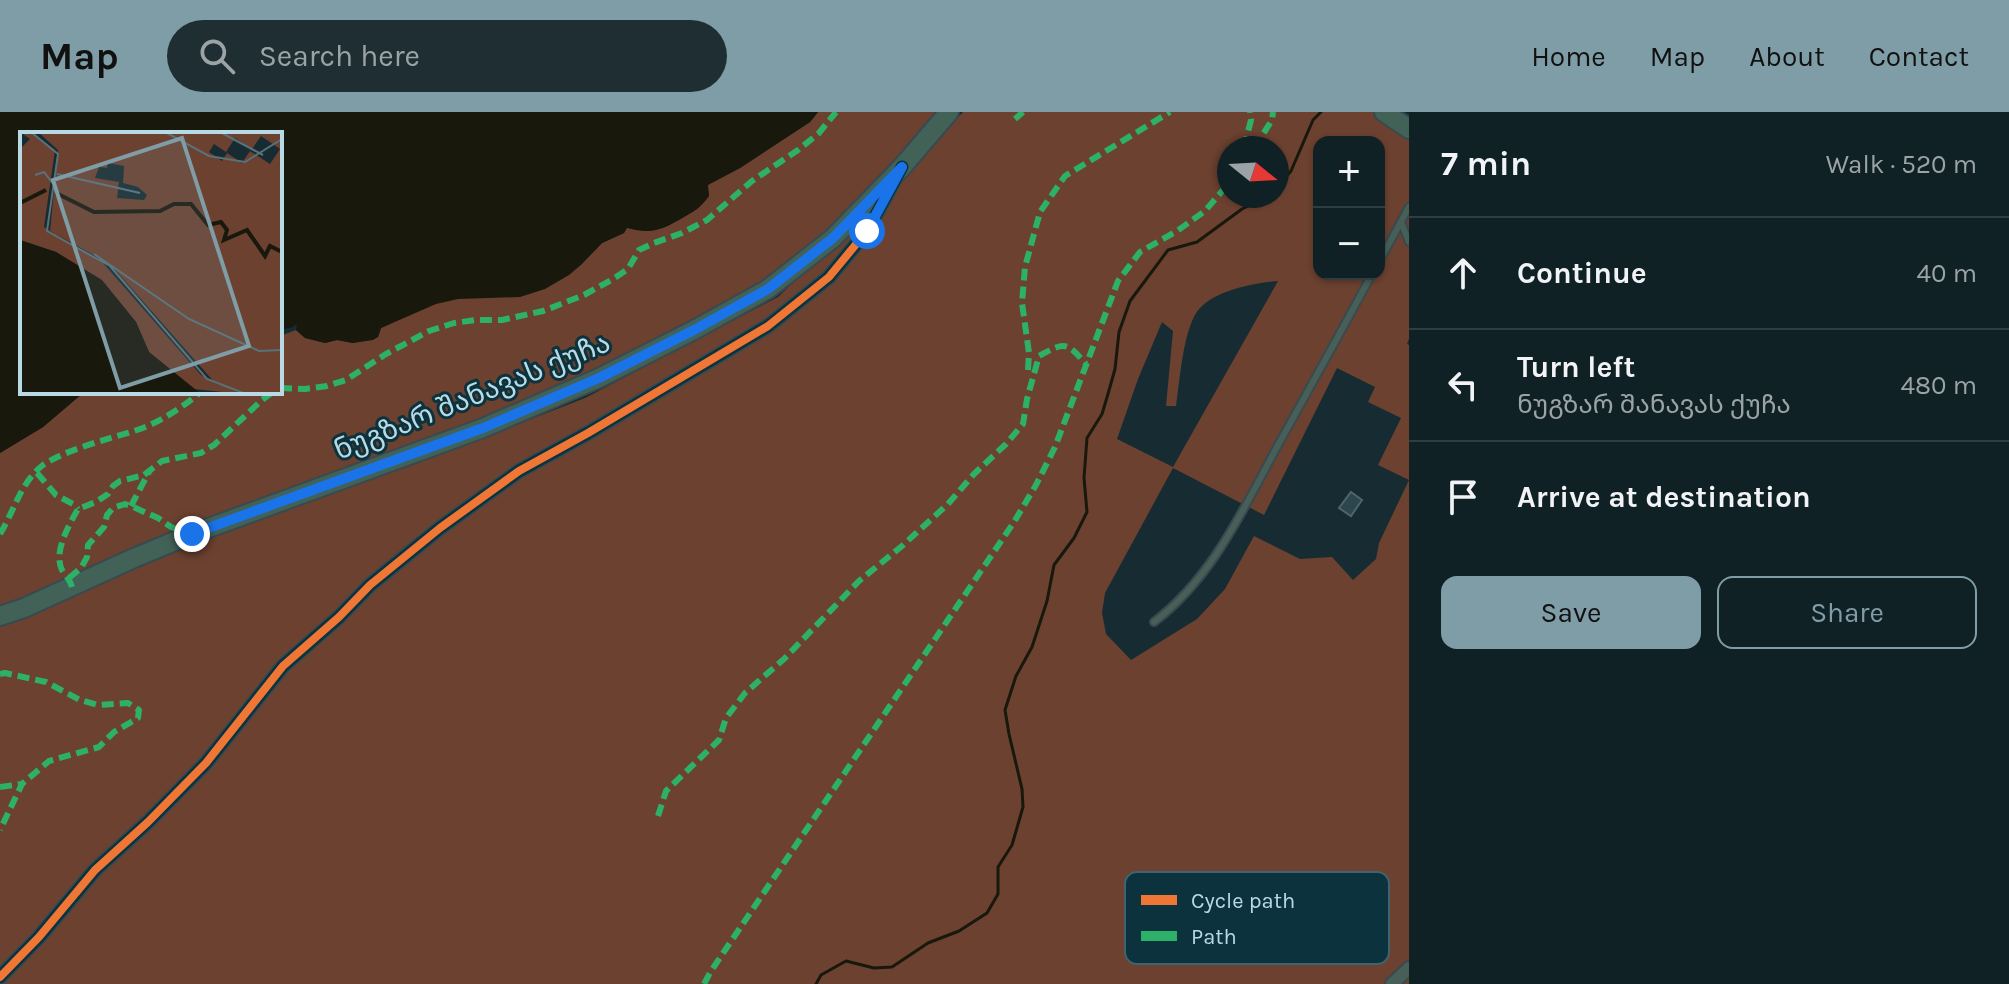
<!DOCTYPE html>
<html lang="en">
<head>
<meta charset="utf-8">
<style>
	:root { --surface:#102126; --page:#1e2e32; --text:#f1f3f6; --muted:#9ca3a7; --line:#303e43; --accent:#7f9da6 }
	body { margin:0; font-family:Karla,"Noto Sans Georgian",sans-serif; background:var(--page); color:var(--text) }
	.controls { position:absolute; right:24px; top:24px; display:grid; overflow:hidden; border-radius:16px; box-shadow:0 2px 6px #0004 }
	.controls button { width:72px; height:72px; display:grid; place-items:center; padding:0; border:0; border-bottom:2px solid var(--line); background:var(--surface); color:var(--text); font:40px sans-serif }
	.compass { position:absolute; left:1217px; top:24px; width:72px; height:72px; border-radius:50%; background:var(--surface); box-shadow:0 2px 6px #0004; rotate:108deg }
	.stop { position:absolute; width:24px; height:24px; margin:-18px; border:6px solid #1a73e8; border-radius:50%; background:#fff }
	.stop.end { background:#1a73e8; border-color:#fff; box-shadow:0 2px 8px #0008 }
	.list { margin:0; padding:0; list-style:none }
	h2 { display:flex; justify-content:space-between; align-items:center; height:104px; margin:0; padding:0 32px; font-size:34px }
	h2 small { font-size:26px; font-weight:400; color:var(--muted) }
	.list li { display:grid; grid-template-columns:52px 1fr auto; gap:24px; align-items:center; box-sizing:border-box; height:112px; padding:0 32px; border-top:2px solid var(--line) }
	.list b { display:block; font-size:30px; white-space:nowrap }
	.list p { margin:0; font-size:26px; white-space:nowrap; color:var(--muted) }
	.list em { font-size:26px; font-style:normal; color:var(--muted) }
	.actions { display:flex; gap:16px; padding:24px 32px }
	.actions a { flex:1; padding:18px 0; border:2px solid var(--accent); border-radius:16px; text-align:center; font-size:28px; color:var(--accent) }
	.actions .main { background:var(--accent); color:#111 }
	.icon { flex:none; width:44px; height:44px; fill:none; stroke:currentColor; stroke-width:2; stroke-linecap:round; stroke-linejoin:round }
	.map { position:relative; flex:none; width:1409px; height:872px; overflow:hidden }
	header { display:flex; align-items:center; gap:48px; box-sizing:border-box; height:112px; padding:0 40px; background:var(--accent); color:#111 }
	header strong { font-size:38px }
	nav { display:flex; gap:44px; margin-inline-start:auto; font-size:28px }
	.search { width:560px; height:72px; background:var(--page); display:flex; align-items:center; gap:20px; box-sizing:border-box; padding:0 28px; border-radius:44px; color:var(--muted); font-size:30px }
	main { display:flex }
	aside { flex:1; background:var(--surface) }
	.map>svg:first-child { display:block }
	.green { fill:#6c4130; fill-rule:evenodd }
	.water { fill:#18180c }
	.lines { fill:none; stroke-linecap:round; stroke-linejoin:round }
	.stream { stroke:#18180c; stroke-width:3 }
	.building { fill:#2c464d; stroke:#4e656c; stroke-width:2 }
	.service-casing { stroke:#364a50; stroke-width:10 }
	.minor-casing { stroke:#364a50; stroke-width:16 }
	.secondary-casing { stroke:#364a50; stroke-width:22 }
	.service { stroke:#485f58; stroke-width:6 }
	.minor { stroke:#485f58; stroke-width:12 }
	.secondary { stroke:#436257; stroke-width:18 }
	.quiet { stroke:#2db169; stroke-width:6; stroke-dasharray:12 6; stroke-linecap:butt }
	.cycleway-casing { stroke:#0b323d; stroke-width:13 }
	.cycleway { stroke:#f07635; stroke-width:8 }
	.route { stroke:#1a73e8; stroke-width:10 }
	.labels { text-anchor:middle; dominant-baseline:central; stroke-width:6; stroke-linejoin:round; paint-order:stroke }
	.street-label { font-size:28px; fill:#b8dae5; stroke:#0b323d }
	.inset-river { fill:none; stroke:#18180c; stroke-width:4 }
	.inset-road { fill:none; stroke:#57727a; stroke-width:2 }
	.view { fill:#7f9da6; fill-opacity:0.15; stroke:#7f9da6; stroke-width:4 }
	.inset-edge { fill:none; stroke:#b8dae5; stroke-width:4 }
	.key { fill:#0b323d; stroke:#3f646f; stroke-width:2 }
	.key-label { font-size:22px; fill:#b8dae5 }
</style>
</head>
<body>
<header>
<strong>Map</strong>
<div class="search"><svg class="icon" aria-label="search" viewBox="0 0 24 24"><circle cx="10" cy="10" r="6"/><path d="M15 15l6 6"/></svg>Search here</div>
<nav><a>Home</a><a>Map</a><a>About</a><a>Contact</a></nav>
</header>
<main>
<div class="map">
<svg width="1409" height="872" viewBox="0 0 1409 872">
	<rect width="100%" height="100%" fill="#162c32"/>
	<g class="green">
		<path d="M818 0H938L862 84 803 140 761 172 641 238 485 306 0 496V341L43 315 83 281 280 280V224L296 218 305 226 325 231 337 228 353 231 378 225 381 216 390 212 387 203 593 140 602 131 624 121 627 115C652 123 663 117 684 105 696 98 700 96 709 84L707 73 740 56 810 10Z"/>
		<path d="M963 0H1377L1409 22V227L1407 232 1409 233V872H0V514L207 425 429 347 585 286 778 185 856 110ZM1319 30H1379V162H1319ZM1229 36H1277V84H1229ZM1278 169 1173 355 1117 327 1138 267 1162 210 1173 219 1166 294H1176C1180 269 1183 214 1200 196 1217 178 1254 171 1278 169ZM1337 256 1375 275 1368 290 1401 306 1378 353 1409 368 1379 431 1376 447 1353 468 1332 445 1300 447 1254 424 1225 477 1197 507 1131 548 1106 522 1102 501 1105 481 1173 356 1264 403Z"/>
	</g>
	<path class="water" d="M0 0H818L810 10 740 56 708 73 709 84C700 96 696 98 684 105 663 117 653 123 627 116L624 121 602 131 582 152 569 163 545 177 520 185 458 187 436 192 381 216 378 225 373 228 353 231 337 228 325 231 305 226 296 218 297 211 293 215 280 218V22H22V280H92L83 281 43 315 0 341Z"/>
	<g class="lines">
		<g class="stream">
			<polyline points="1277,75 1291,59 1313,8 1321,0"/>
			<polyline points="816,872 821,863 846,849 874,856 892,855 928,831 959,819 987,801 998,782 998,755 1012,733 1023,695 1022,677 1009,622 1005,598 1016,564 1032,535 1047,489 1054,453 1074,426 1087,400 1084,366 1087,326 1102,302 1108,282 1115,257 1119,220 1130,189 1168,138 1197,130 1242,97 1268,84"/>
		</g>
	</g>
	<polygon class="building" points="1351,380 1362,388 1351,404 1339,396"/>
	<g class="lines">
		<g class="service-casing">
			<g id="service">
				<polyline points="1401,110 1409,130"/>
				<polyline points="1379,150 1409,95"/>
				<path d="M1154 510C1212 466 1243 398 1277 335 1309 277 1341 220 1372 162"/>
			</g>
		</g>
		<g class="minor-casing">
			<g id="minor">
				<polyline points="0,865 39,825 95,758 148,710 206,651 283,554 339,505 370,473 440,416 519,359 588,321 768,214 829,165 867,119 893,71"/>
				<polyline points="1392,872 1409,856"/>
			</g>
		</g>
		<g class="secondary-casing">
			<g id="secondary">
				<polyline points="1384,0 1409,17"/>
				<polyline points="0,504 24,496 134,446 192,422 483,316 599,266 694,218 768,177 833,126 902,55 949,0"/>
			</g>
		</g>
		<use href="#service" class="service"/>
		<use href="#minor" class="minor"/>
		<use href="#secondary" class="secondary"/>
		<g class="quiet">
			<polyline points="1015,7 1023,0"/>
			<polyline points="1244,36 1251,8 1250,0"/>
			<polyline points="1254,36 1272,8 1273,0"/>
			<polyline points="1028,258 1029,241 1022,191 1025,155 1040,100 1065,64 1170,0"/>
			<polyline points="280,276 305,277 327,274 346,268 386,242 429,219 454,211 476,208 502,208 543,199 584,183 613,167 628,157 639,138 654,131 682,121 707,108 752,69 798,38 819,21 836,0"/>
			<polyline points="37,361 56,383 75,393 78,397"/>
			<polyline points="131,394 150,358"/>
			<path d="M0 422C14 399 21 370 43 353 67 337 109 327 137 318 161 310 181 296 201 280"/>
			<polyline points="69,466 81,456 87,445 88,433 104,415 107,403 113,396 125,392 131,394 158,406 171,415 192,422"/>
			<path d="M72 475C70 467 66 465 62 458 53 440 69 413 78 397L96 390 108 382 113 374 120 369 144 363 162 349 201 341 214 333 262 288 273 280"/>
			<polyline points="0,562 5,561 46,570 80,588 98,593 128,591 139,598 138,606 114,620 99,635 49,649 22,672 0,718"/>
			<polyline points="0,675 22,672"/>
			<path d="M658 704 666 679 719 628 726 606 745 581 784 547 859 469 902 434 948 392 974 362 1006 332 1023 312 1027 287 1039 244C1065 230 1066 229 1086 252"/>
			<polyline points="704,872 711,859 1014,410 1036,373 1055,335 1118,169 1140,140 1177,119 1205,99 1229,71"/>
		</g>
		<g class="cycleway-casing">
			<polyline id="cycleway" points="0,865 39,825 95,758 148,710 206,651 283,554 339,505 370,473 440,416 519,359 588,321 768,214 829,165 867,119 902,55"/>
		</g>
		<use href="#cycleway" class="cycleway"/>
	</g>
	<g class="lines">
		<polyline class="route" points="192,422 483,316 599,266 694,218 768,177 833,126 902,55 867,119"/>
	</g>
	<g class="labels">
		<g class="street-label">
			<text transform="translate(472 284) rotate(-22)">ნუგზარ შანავას ქუჩა</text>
		</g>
	</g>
	<g transform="translate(20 20)">
		<rect width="262" height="262" fill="#162c32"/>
		<path d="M10 0 35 18 24 95 83 131 181 243 222 262 174 257 129 220 116 190 82 149 36 120 0 108V17L10 7 0 0ZM18 0H262V262H229L195 251 90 132 30 99 38 18ZM241 4 260 17 250 32 230 19 222 31 207 21 202 29 189 20 194 12 206 20 215 6 232 17ZM88 31 104 34 103 51 118 55 127 63 124 68 97 66 99 50 75 46 79 35 87 36Z" fill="#6c4130" fill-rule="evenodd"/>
		<path d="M0 108 36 120 82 148 116 190 129 220 181 262H0Z" fill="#18180c"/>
		<path class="inset-river" d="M36 61 74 80 140 79 154 72H171L188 93 201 90 207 98 204 108 227 98 245 124 250 114 262 120M0 71 26 58"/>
		<path class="inset-road" d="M11 0 38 22 27 99 90 134 187 247 226 262M145 0 189 24 225 30 262 7M200 0 243 23M37 42 120 61M15 43 24 40 34 53M74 122 169 187 239 219 262 218"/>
		<path class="view" d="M162 6 229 214 100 256 33 48Z"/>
		<rect width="262" height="262" class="inset-edge"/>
	</g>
	<rect x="1125" y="760" width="264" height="92" rx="12" class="key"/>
	<rect x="1141" y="783" width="36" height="10" fill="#f07635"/>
	<rect x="1141" y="819" width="36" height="10" fill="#2db169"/>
	<g class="key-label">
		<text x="1191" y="796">Cycle path</text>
		<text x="1191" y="832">Path</text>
	</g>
</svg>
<div class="controls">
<button>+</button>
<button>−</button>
</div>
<svg class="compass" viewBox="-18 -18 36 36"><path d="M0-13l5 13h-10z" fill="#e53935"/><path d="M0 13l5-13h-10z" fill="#9ca3a7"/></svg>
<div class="stop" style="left:867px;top:119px"></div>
<div class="stop end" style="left:192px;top:422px"></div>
</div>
<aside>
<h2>7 min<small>Walk · 520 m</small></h2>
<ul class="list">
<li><svg class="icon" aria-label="ahead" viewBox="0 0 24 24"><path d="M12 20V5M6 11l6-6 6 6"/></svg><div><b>Continue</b></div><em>40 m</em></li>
<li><svg class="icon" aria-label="left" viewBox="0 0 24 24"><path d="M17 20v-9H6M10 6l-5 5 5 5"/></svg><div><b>Turn left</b><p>ნუგზარ შანავას ქუჩა</p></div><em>480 m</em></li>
<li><svg class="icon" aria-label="arrive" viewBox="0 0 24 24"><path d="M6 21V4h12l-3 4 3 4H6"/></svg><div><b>Arrive at destination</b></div></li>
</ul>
<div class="actions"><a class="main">Save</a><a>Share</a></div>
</aside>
</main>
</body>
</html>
